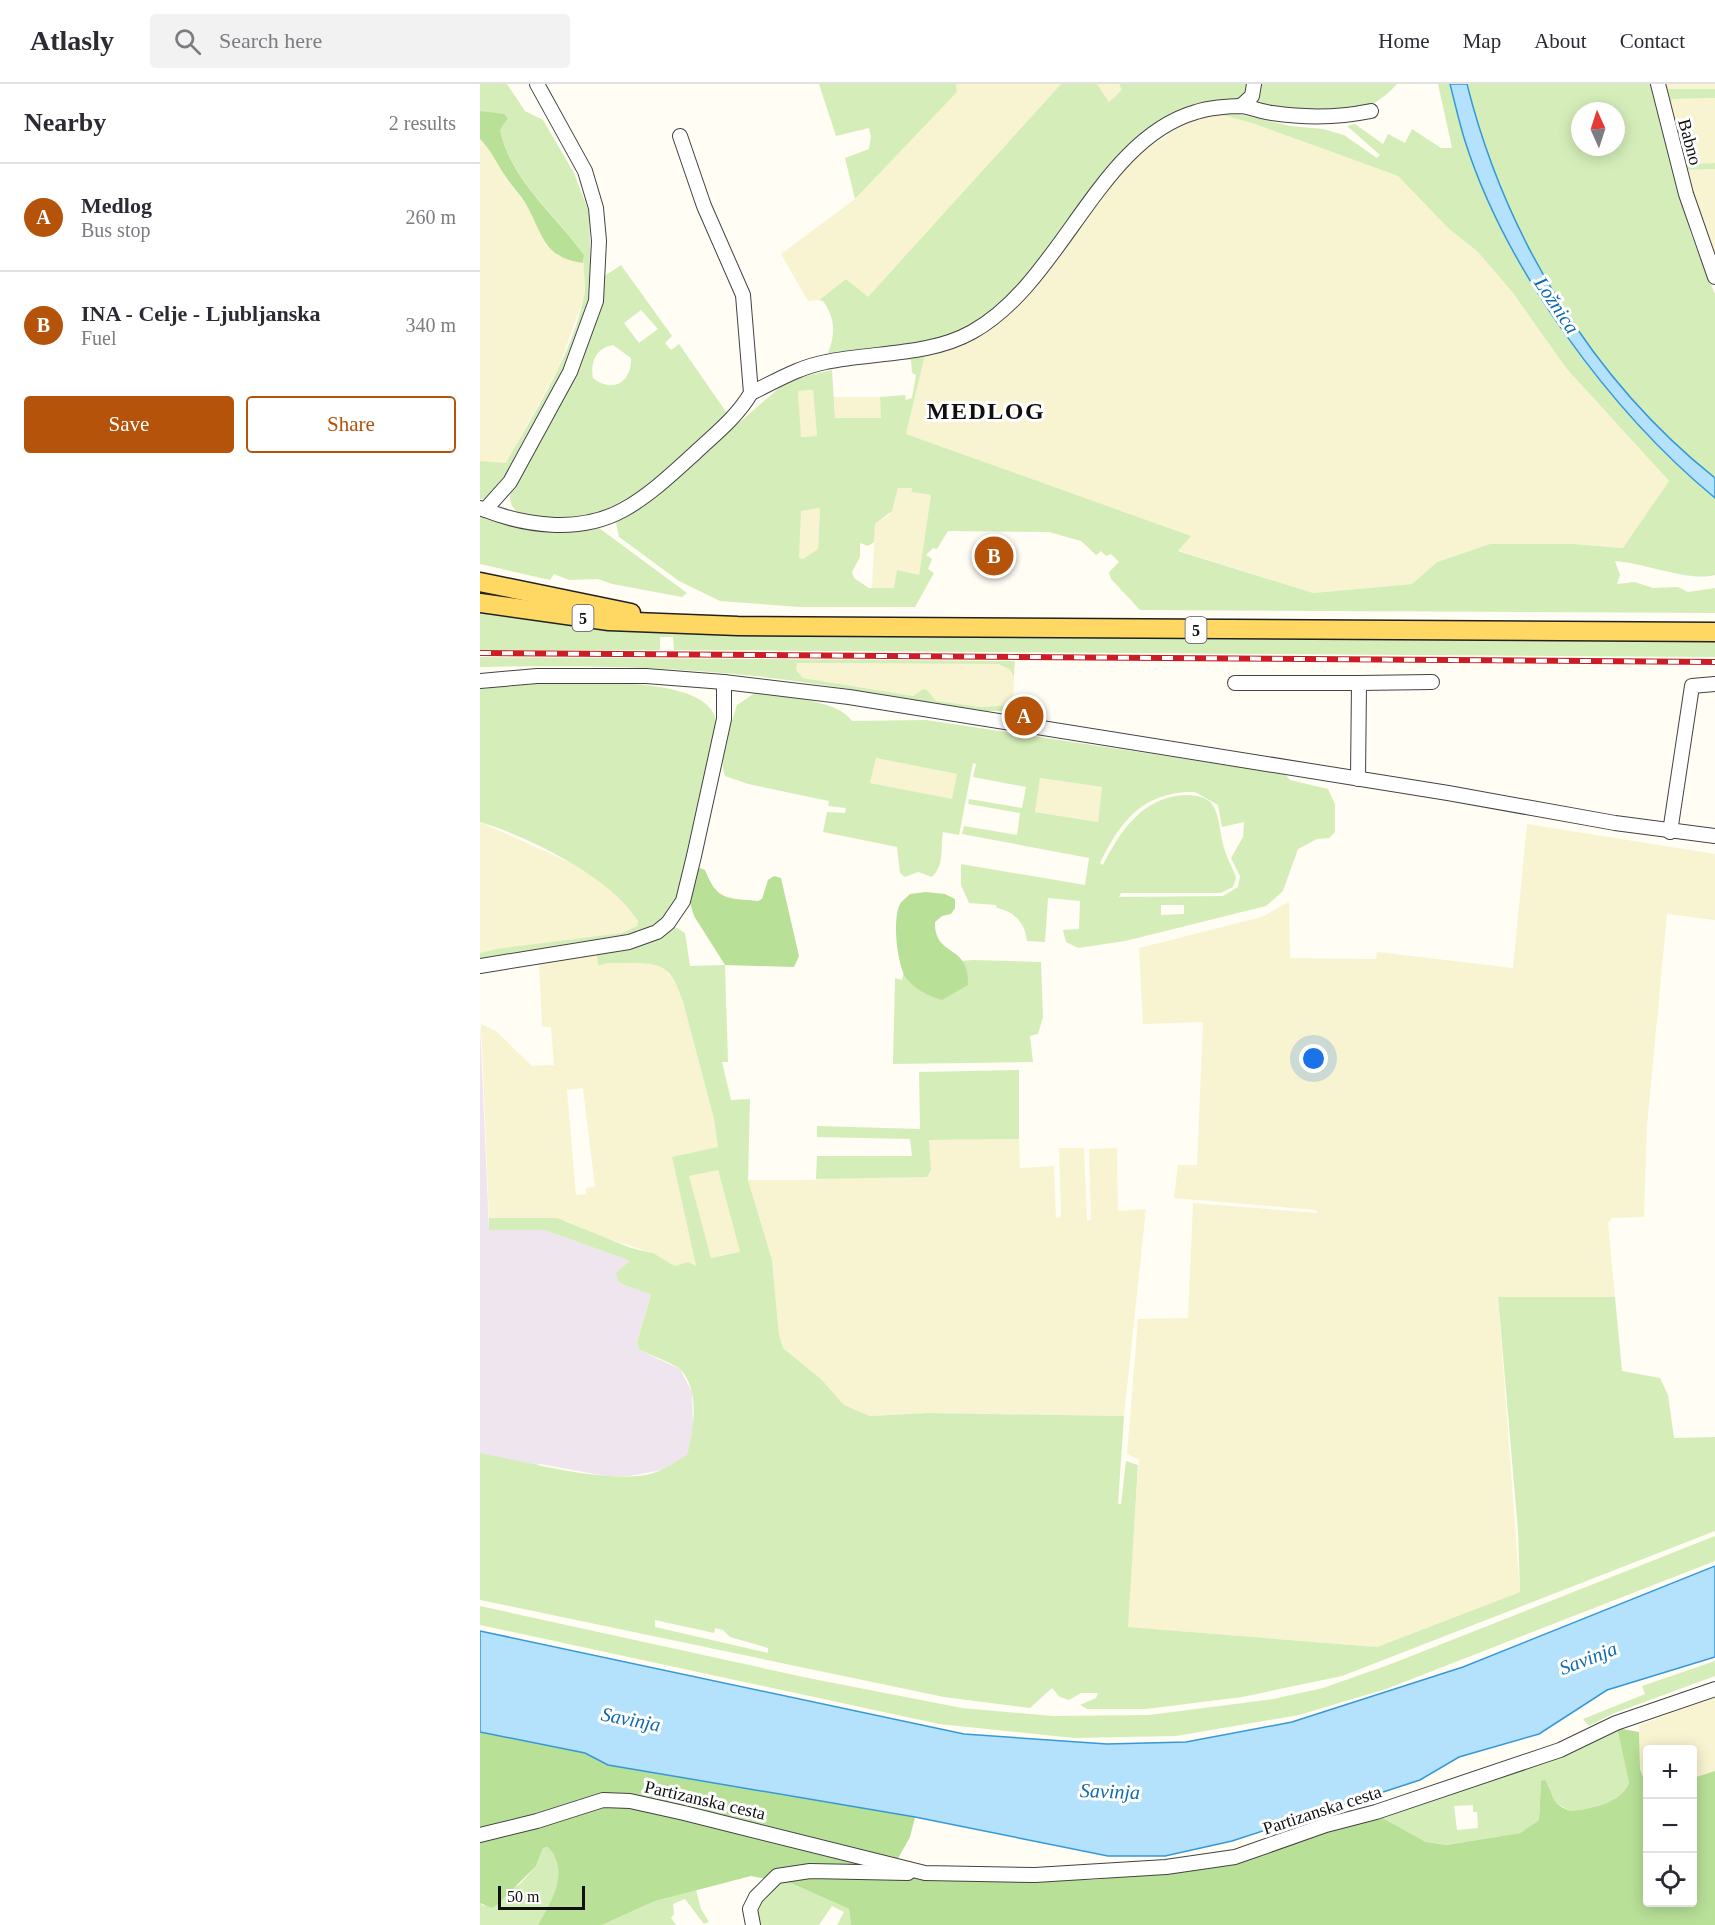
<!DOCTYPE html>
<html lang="en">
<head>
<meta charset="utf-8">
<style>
	:root { --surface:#fff; --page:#f2f2f3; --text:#2b2b33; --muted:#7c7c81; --line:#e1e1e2; --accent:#b45309 }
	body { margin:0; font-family:Georgia,serif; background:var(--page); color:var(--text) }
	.controls { position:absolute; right:18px; bottom:18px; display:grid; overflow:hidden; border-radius:6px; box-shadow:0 3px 15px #0003 }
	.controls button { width:54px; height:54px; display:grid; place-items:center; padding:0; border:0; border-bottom:2px solid var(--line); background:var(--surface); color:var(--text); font:30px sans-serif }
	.compass { position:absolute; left:1091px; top:18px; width:54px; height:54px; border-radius:50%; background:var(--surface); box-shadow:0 3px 15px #0003; rotate:357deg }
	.scale { position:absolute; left:18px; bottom:15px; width:87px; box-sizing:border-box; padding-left:6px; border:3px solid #101010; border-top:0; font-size:16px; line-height:21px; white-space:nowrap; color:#101010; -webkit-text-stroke:4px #fff; paint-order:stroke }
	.you { position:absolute; left:834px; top:975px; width:21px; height:21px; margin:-15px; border:4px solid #fff; border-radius:50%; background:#1a73e8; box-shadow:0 0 0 9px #1a73e833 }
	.badge { display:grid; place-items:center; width:39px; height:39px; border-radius:50%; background:var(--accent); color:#fff; font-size:20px; font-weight:700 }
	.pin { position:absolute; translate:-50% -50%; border:3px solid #fff; box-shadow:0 2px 6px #0006 }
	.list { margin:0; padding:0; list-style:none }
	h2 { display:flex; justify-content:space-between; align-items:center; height:78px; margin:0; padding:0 24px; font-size:26px }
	h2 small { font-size:20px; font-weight:400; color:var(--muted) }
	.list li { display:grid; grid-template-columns:39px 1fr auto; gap:18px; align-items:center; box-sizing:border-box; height:108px; padding:0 24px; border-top:2px solid var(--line) }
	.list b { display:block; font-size:22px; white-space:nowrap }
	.list p { margin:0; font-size:20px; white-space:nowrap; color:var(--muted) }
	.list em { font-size:20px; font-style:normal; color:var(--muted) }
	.actions { display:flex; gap:12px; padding:18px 24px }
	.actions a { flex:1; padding:14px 0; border:2px solid var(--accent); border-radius:6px; text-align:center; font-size:21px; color:var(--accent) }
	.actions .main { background:var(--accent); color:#fff }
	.icon { flex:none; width:33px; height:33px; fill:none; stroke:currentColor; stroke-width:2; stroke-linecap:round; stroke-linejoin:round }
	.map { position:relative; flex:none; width:1235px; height:1841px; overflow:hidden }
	header { display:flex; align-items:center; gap:36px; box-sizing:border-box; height:84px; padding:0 30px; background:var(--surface); border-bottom:2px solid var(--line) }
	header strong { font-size:28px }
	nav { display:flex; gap:33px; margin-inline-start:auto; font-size:21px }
	.search { width:420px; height:54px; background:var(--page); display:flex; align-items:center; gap:15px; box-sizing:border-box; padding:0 21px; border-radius:6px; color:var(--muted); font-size:22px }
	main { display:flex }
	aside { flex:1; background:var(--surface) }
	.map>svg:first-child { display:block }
	.industrial { fill:#eee5ef }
	.farmland { fill:#f8f4d1; fill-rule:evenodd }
	.green { fill:#d5eeb9; fill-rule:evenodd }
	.forest { fill:#b8e097 }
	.water { fill:#b4e1fb; stroke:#3598d8; stroke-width:1.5 }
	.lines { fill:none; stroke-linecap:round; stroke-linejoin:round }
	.minor-casing { stroke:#434343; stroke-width:16 }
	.major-casing { stroke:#212121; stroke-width:21 }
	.minor { stroke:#fff; stroke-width:14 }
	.major { stroke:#ffd864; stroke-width:18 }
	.rail-casing { stroke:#cc1c26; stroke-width:6 }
	.rail { stroke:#fff; stroke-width:4; stroke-dasharray:11; stroke-linecap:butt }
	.labels { text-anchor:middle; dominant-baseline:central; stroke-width:6; stroke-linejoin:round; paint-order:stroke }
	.shield { fill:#fff; stroke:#585858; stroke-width:1.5 }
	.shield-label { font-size:16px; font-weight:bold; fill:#101010 }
	.street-label { font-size:18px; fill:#101010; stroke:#fff }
	.water-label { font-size:20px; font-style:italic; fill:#0e69ae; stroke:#fff }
	.district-label { font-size:24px; font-weight:bold; letter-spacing:1.5px; fill:#101010; stroke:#fff }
</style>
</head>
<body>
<header>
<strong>Atlasly</strong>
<div class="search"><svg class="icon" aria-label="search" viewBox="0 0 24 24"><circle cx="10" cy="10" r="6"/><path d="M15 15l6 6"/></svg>Search here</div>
<nav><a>Home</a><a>Map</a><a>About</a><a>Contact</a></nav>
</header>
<main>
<aside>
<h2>Nearby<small>2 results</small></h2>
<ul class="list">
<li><span class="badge">A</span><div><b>Medlog</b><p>Bus stop</p></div><em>260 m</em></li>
<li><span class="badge">B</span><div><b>INA - Celje - Ljubljanska</b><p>Fuel</p></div><em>340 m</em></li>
</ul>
<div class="actions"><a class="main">Save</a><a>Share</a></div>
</aside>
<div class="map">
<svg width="1235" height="1841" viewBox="0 0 1235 1841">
	<rect width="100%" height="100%" fill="#fffdf4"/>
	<polygon class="industrial" points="0,940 9,1145 65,1146 150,1177 149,1203 171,1209 157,1258 159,1266 200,1285 212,1308 213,1342 207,1372 182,1386 150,1392 126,1392 60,1380 0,1394"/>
	<g class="farmland">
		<polygon points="476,0 581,0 388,214 366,195 339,216 328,217 301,170 375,115 477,8"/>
		<polygon points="617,0 639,0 643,6 629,18"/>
		<polygon points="1185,0 1235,0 1235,5 1186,5"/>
		<polygon points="1235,14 1235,79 1204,80 1191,23 1192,15"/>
		<polygon points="739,30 772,39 918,92 969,145 997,167 1033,209 1086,284 1189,397 1144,464 1093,460 1010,460 957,478 932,500 833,509 697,466 710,452 426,350 445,271 478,261 526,230 575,177 651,75 705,39"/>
		<polygon points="0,55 11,65 26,94 47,122 65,160 78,172 103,179 106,188 104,213 78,285 26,379 15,380 0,377"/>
		<polygon points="1235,85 1235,182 1203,86"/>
		<polygon points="333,306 337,352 320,353 318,307"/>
		<polygon points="354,313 400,313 402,334 355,334"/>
		<polygon points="418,403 432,404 431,408 451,411 439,491 415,504 392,505 395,440 409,431 414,421"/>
		<polygon points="340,424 338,465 323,475 318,475 320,427"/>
		<polygon points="316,579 518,580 529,585 534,592 533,621 501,623 455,617 443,605 433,612 323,594 316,587"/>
		<polygon points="396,674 478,690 472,716 390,699"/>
		<polygon points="559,694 622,703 618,738 555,728"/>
		<polygon points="0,738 91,779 125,800 149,823 158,837 157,842 142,849 0,869"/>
		<polygon points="1047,740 1235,770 1235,836 1187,830 1167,1042 1164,1133 1132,1134 1128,1139 1135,1213 1018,1214 1040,1508 897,1563 647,1543 659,1376 647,1370 658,1235 708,1234 713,1119 837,1129 836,1126 694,1114 698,1081 717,1081 723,938 663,940 659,864 782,833 809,818 810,874 896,875 897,868 1033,884"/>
		<path d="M117 870 120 880 171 878 184 884 198 902 203 918 234 1035 239 1064 192 1073 216 1182H195L173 1169 119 1152 86 1137 9 1134 1 940 16 947 52 982 74 981 71 943H62L59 877ZM103 1004 115 1103 106 1104V1110L96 1111 87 1006Z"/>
		<polygon points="539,1055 540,1084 574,1082 576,1134 581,1133 579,1064 604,1064 607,1137 611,1136 609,1065 637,1064 638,1127 666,1125 644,1332 448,1329 390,1332 364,1321 342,1296 303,1264 299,1251 292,1176 268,1096 329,1096 451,1086 448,1056"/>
		<polygon points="238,1086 260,1168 231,1174 208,1091"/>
		<polygon points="1235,1613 1235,1687 1213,1694 1212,1666 1168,1666 1167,1707 1160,1685 1159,1641"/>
	</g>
	<g class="green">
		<path d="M0 0H27L45 27 63 36 94 89 109 128 111 193 108 221 91 269 26 397 3 415H0V377L26 379C55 327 92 272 104 212 107 198 102 185 104 171 76 130 32 98 20 46L28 33C18 29 9 32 0 27Z"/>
		<polygon points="339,0 476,0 477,8 375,115 365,74 389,65 391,53 389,44 356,52"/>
		<path d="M581 0H617L629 18 642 6 639 0H770L764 14 682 39 542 200 513 228 464 257 349 274 348 269C356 250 355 233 343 217L339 216 366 195 388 213Z"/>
		<path d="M779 0H917C876 45 836 28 783 23L778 15Z"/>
		<path d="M958 0H970C975 19 979 39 985 57 1025 185 1131 330 1235 414V491C1209 498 1165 479 1135 477L1140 491 1137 500 1154 498 1173 504 1198 503 1208 508 1235 504V529L660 526 631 495 629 488 639 478 631 470 626 472 621 467 616 471 601 457 569 448 468 447 457 465 453 464 446 471 452 475 448 485 454 489 435 523H319L240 517 199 497 139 453 136 439 142 433 223 370 308 296 352 286 355 334H401L400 313 425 311 426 316 432 314 436 291 432 289 431 276 426 275V271H445L426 350 711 452 698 467 833 509 932 500 957 478 1010 460H1093L1143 464 1189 397 1086 284 1033 209 997 167 969 145 918 92 772 39 739 30 755 29 810 42 843 45 864 51 897 74 900 71 867 42 875 40 903 60 908 50 925 59 932 45 961 64H972ZM333 306 337 352 321 353 318 307ZM418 404H432L431 408 451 411 439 491 417 486 414 504H389L374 494 372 488 380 473V459L388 462 394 458 395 440 412 427ZM340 424 338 465 323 475 319 474 321 427Z"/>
		<path d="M987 0H1173L1185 58 1211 151 1235 210V395C1113 295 1024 153 987 0ZM1100 27H1136V63H1100Z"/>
		<polygon points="1183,0 1185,0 1186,5 1235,5 1235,14 1192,15 1191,22 1204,80 1235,79 1235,85 1203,86"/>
		<path d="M141 181 192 252 185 259 191 266 199 260 249 332C203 373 151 433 85 437 75 437 64 434 53 433 40 431 29 426 30 411 65 339 114 274 123 193ZM161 226 178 245 159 259 144 239ZM133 261 151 274C152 298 133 310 113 294 110 278 116 264 133 261Z"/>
		<polygon points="0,431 58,447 79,448 119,444 207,509 202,513 132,500 118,495 89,496 74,490 70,496 0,480"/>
		<polygon points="0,527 90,541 297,552 1235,557 1235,573 194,566 193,553 180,553 180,566 0,567"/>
		<path d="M0 573 535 577 534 592 529 585 518 580 317 579 316 586 323 594 433 612 443 605 447 606 456 617 501 623 533 621 532 627H499C424 615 349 600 274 592 183 582 91 581 0 583Z"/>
		<path d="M75 598C110 598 207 595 230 624 240 636 236 651 234 665L197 815 182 837 159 851 0 876V869L17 865 142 849 157 842 158 837C131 793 49 753 0 738V605Z"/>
		<path d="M275 609C300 613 358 615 372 637L446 636 805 690 810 696 848 705 855 720V748L849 754 837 755 818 765 803 807 786 822 645 857 598 864 586 858 583 846 599 845 600 817 568 814 565 858 547 857C545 839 535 828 517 824L516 821 489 819 481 801V780L605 801 609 774 482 750 484 742 537 751 540 729 488 720 489 715 542 724 546 703 493 693 496 680 493 679 479 751 463 748C460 764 465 781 452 793L438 788 425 793 420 789 417 763 343 748 347 728 365 729 366 724 348 722 349 717 268 700 245 692C237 673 251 640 257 621ZM396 674 477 690 472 715 390 699ZM560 694 622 703 618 738 555 728ZM715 708 738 721 742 743 764 738 763 753 751 774 760 792 758 803 743 812 639 813 641 809H741L753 803 756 794C753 784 747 775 744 764 740 751 740 731 732 720 727 713 715 711 707 711 664 712 641 745 623 781L620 779C641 736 664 707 715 708ZM704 821V830L681 831V821Z"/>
		<path d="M192 841 205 849 210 882 245 881 248 978H242L251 1016 270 1015 268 1096 292 1176 299 1251 303 1264 342 1296 364 1321 390 1332 448 1329 644 1332 638 1420H641L646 1377 658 1381 648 1543 897 1563 1040 1508 1038 1447 1018 1213H1135L1142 1287 1180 1294 1188 1311 1194 1354 1235 1353V1447L862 1592 762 1613 666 1625H607L600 1621 616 1614 618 1609H601L589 1616 580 1613 572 1604 550 1624 464 1613 0 1516V1369C47 1378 124 1400 170 1390 183 1387 195 1378 207 1371 213 1345 221 1309 201 1286 195 1280 169 1270 159 1266L157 1258 171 1210 149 1203 138 1197 136 1189 150 1177 65 1146H9V1134H77L151 1164 173 1169 195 1182 208 1178 216 1182 192 1073 238 1063 234 1035 203 918C192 883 183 878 147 879 137 880 126 878 118 882L117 870 159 861ZM238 1086 260 1168 231 1174 209 1092ZM175 1536 234 1549 235 1544 243 1546 250 1553 288 1564V1569L175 1543Z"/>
		<polygon points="492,876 561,878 563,933 558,950 550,952 553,978 413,980 415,894 422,896 425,883"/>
		<polygon points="539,986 539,1055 449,1056 451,1086 447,1093 336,1095 337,1072 432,1072 430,1055 337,1053 337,1042 440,1045 439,988"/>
		<polygon points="1235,1452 1235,1477 906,1605 819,1631 696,1652 594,1654 459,1640 0,1541 0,1522 328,1594 482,1624 573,1632 669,1631 793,1615 843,1604 911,1580"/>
		<polygon points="1235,1577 1235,1592 1132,1630 1109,1642 1103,1635 1165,1610 1162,1602"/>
		<path d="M1137 1644 1149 1699C1140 1720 1110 1725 1090 1727L1073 1717 1068 1700 1061 1698 1059 1736 1040 1749 967 1761 946 1758 901 1733ZM993 1721V1728H997L998 1744 977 1746 974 1722Z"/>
		<path d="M69 1763C91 1787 71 1818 58 1841H0V1819L4 1822 40 1800 56 1782 63 1764Z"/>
		<polygon points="295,1797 313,1800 369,1825 371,1841 357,1841 364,1828 352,1822 339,1841 279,1841 276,1820"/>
		<polygon points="216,1806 221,1825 229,1838 224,1840 205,1815 193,1820 194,1830 191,1834 196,1841 122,1841 175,1817"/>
	</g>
	<g class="forest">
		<path d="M0 27 24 30 28 34 20 46C31 97 76 131 104 171L103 179C64 173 64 154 48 124 43 113 33 104 26 93 17 80 12 67 0 55Z"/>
		<path d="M220 784 225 786C237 817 247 814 278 817L282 815 288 796 294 792 301 794 319 872 314 883 245 881 214 832 209 815 216 786Z"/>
		<path d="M446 808 465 810 475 815V824L471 830 462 832 455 838C454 874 490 859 488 901L462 916C448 912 435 905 426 894 417 880 412 835 420 820 422 817 427 813 430 810Z"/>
		<path d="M1137 1644 1159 1648 1160 1685 1168 1707V1818H1212L1213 1694 1235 1687V1841H371L369 1825 313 1800 271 1792 175 1817 122 1841H58C71 1818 91 1787 68 1763L63 1764 56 1782 17 1821 12 1824 0 1819V1756L127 1720 158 1724 404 1782 553 1796H613L687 1788 901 1733 946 1758 967 1761 1040 1749 1059 1736 1061 1697 1065 1696C1075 1711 1068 1718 1090 1727 1110 1725 1140 1720 1149 1699Z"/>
		<polygon points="0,1648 105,1669 128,1681 435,1733 430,1753 416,1778 151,1713 0,1747"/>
	</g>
	<g class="water">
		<path d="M970 0H987C1025 152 1112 296 1235 394V414C1131 328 1026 186 985 57 979 38 975 19 970 0Z"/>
		<polygon points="1235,1482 1235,1573 1127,1606 1059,1650 979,1673 940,1696 752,1757 685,1772 628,1772 435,1733 128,1681 105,1669 0,1648 0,1547 484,1650 627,1660 706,1658 812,1638 983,1583"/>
	</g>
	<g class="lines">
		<g class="minor-casing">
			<g id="minor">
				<polyline points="1178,0 1206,110 1235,193"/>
				<polyline points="761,22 772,12 774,0"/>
				<path d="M271 309C296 297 319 283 346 278 394 268 449 272 492 248 582 198 618 56 716 28 728 24 748 22 761 22 771 23 782 28 792 29 826 34 857 34 891 27"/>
				<path d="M0 424C44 442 99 450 143 426 169 412 193 389 215 369 235 350 257 333 271 309L263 211 224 122 200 52"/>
				<polyline points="5,426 30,398 90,288 116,217 119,157 116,124 105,87 57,0"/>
				<polyline points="0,597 57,592 166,592 244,598 369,613 968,709 1135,739 1235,752"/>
				<polyline points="755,599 879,599"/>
				<polyline points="878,695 879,599 952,598"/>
				<polyline points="1190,748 1212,602 1235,600"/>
				<polyline points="0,882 149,858 177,848 188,839 203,817 214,772 244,635 244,598"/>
				<polyline points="0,1751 57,1737 123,1716 150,1717 204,1729 445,1789 555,1791 686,1783 755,1773 846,1741 896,1728 1080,1666 1136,1639 1235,1605"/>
				<polyline points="273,1841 270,1825 276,1813 297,1792 330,1787 428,1789"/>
			</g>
		</g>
		<g class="major-casing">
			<g id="major">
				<polyline points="0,498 151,529"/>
				<polyline points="0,519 129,537 258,542 1235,548"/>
			</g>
		</g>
		<use href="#minor" class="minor"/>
		<use href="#major" class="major"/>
		<g class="rail-casing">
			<polyline id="rail" points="0,569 1235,578"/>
		</g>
		<use href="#rail" class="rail"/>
	</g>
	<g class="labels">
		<g class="shield">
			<rect x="92.5" y="521" width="21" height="26" rx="4.5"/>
			<rect x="705.5" y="533" width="21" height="26" rx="4.5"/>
		</g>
		<g class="shield-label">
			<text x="103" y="534">5</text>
			<text x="716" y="546">5</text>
		</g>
		<g class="street-label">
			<text transform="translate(1210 58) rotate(75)">Babno</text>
			<text transform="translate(225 1716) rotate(13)">Partizanska cesta</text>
			<text transform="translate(842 1726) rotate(-18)">Partizanska cesta</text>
		</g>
		<g class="water-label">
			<text transform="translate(1077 221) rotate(56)">Ložnica</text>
			<text transform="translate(1108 1574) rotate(-21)">Savinja</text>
			<text transform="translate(151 1635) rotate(11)">Savinja</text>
			<text transform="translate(630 1707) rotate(2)">Savinja</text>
		</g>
		<g class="district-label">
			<text x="506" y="327">MEDLOG</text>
		</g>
	</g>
</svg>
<div class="controls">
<button>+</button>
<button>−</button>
<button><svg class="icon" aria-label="locate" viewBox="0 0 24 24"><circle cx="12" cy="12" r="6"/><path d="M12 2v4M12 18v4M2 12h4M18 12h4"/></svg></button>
</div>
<svg class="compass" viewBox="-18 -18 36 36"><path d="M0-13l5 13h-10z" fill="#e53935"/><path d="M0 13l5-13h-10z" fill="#7c7c81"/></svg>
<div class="scale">50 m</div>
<div class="you"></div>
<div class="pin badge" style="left:544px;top:632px">A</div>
<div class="pin badge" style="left:514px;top:472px">B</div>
</div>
</main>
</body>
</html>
